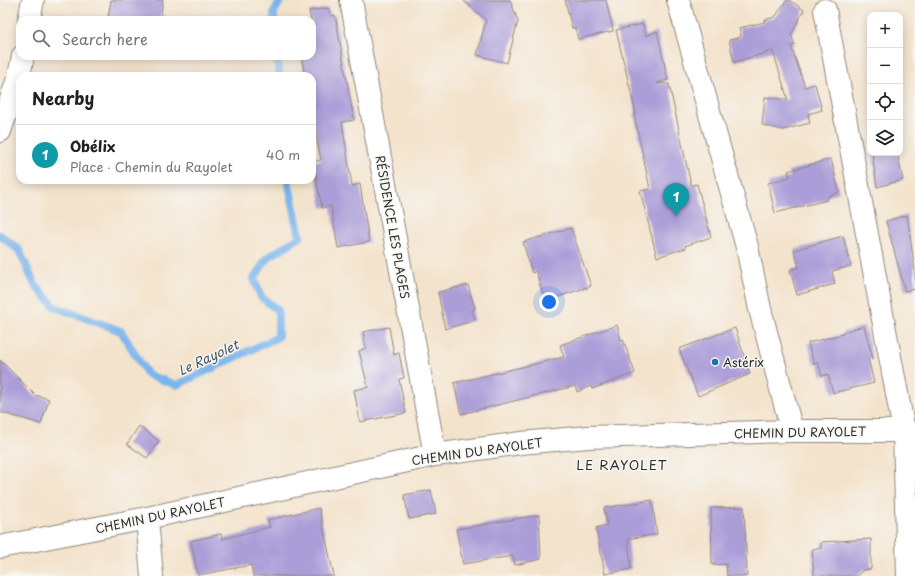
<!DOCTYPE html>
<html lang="en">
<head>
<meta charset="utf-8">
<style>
	:root { --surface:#fff; --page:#f2f2f2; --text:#222; --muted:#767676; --line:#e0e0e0; --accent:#ea580c }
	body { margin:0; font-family:"Playpen Sans",sans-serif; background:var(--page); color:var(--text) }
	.controls { position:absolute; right:12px; top:12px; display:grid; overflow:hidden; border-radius:8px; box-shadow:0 2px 10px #0003 }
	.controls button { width:36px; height:36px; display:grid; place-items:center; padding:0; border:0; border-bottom:1px solid var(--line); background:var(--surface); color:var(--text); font:20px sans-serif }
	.you { position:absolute; left:549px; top:302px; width:14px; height:14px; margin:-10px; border:3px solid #fff; border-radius:50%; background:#1a73e8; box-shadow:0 0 0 6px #1a73e833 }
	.badge { display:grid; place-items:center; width:26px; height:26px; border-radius:50%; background:var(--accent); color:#fff; font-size:13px; font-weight:700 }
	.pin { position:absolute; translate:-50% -33px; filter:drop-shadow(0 1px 2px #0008) }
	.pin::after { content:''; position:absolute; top:21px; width:14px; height:12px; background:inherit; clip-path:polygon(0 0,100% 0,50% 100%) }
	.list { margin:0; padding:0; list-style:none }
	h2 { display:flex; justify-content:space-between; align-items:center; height:52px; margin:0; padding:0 16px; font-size:17px }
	h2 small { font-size:13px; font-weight:400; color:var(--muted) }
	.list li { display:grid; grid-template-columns:26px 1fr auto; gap:12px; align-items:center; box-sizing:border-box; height:60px; padding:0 16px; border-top:1px solid var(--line) }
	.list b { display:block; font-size:15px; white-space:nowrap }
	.list p { margin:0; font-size:13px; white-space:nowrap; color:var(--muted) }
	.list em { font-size:13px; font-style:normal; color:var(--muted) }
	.icon { flex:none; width:22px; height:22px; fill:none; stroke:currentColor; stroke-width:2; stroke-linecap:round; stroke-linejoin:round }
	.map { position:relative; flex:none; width:915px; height:576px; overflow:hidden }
	.search { position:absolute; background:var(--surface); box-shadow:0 2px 10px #0003; left:16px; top:16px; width:300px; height:44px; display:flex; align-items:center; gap:10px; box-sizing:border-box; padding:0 14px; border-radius:12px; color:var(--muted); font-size:15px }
	.panel { position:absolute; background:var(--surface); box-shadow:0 2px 10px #0003; left:16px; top:72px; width:300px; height:112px; border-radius:12px }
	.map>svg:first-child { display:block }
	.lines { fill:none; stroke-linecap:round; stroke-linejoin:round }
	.stream { stroke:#7ab5ec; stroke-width:8 }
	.building { fill:#ab9dd8 }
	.minor-casing { stroke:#90877c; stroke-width:24 }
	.minor { stroke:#fff; stroke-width:22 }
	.poi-dot { fill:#1f6fb2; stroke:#f6f6f2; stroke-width:1.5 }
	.labels { text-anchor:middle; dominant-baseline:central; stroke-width:3; stroke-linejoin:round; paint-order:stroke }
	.street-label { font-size:12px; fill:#2b2b2b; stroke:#f6f6f2 }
	.poi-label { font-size:12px; fill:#2b2b2b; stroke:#f6f6f2; text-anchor:start }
	.water-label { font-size:13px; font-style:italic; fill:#435465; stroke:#f6f6f2 }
	.neighbourhood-label { font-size:13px; letter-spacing:1px; fill:#2b2b2b; stroke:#f6f6f2 }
</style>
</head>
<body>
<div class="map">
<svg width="915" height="576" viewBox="0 0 915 576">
	<rect width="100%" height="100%" fill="#f6f6f2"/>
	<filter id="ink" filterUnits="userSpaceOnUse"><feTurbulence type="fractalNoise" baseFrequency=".025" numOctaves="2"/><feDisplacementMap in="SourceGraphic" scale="8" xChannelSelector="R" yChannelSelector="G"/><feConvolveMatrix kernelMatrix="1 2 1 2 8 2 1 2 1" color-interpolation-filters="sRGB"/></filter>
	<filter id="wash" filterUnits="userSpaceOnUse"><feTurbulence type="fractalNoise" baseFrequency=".012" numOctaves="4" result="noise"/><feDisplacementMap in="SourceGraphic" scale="16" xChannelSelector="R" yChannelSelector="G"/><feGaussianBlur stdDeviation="0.9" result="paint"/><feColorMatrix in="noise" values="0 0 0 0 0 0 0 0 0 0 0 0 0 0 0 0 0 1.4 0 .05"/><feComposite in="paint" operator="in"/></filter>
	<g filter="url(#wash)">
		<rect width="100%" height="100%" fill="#f4e3cc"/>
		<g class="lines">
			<g class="stream">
				<polyline points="274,20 274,12 281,0"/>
				<polyline points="277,56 279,76"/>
				<polyline points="0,235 19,250 35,285 55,307 121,331 148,375 177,385 278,337 278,310 261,297 254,279 267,258 300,237 288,180"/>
			</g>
		</g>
		<g id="blocks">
			<g class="building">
				<polygon points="111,0 163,0 160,20 125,20 108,18"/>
				<polygon points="463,0 510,0 518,21 507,63 477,55 486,20"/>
				<polygon points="565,0 606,0 613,31 578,39 575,28 572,28"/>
				<polygon points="787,0 789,0 804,10 791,35 795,45 791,46 805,87 815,84 822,110 808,114 810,123 783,130 762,125 765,97 788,100 773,51 734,62 729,40 741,37 739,28 765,22 764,20 775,17"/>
				<polygon points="328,8 331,16 335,15 354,120 342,122 352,186 360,184 369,242 338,248 331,206 322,208 313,162 321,160 312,114 312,76 305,76 301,56 312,56 312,20 311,20 309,11"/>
				<polygon points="643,24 646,36 657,31 668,80 657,83 669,84 691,185 697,184 711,237 685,246 686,248 657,257 640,191 650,189 634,114 636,114 616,30"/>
				<polygon points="872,153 897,153 903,180 877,187"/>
				<polygon points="831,159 839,192 827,197 827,200 775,213 768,183 790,177 788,171"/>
				<polygon points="907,215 915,271 915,289 905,291 886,221"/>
				<polygon points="571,228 591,286 545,301 536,271 532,273 523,242"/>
				<polygon points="843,236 851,266 832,271 835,284 797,295 790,270 799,267 794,250"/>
				<polygon points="468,285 475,309 472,310 475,320 445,329 438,292"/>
				<polygon points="617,325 621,340 623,339 635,373 592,389 591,386 577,392 575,386 461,414 454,383 564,357 560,345"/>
				<polygon points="864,326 873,359 868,358 874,383 833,393 828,374 822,376 818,363 814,364 808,343 843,334 843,332"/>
				<polygon points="389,327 394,355 399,353 404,378 399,379 406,413 360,422 354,390 368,387 359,351 366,348 363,332"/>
				<polygon points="735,328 750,374 698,396 679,349"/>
				<polygon points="0,360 35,395 49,399 41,424 0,412"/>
				<polygon points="139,426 159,441 147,458 127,444"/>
				<polygon points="431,490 436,514 409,519 404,495"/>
				<polygon points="652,500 657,534 628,539 631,569 605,574 596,528 607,525 604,508"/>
				<polygon points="744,507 747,576 727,576 726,564 712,565 711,508"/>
				<polygon points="319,508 334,576 253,576 251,565 198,575 191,541 221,534 222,539 270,527 268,520"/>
				<polygon points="539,515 541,559 515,565 513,556 463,564 456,529"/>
				<polygon points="871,539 871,569 863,570 857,576 814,576 812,549 821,548 821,542"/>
			</g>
		</g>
	</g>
	<g filter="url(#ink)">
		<use href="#blocks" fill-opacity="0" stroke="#90877c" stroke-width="1"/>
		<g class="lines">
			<g class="minor-casing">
				<g id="minor">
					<polyline points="351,0 435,455"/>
					<polyline points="678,0 747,247 760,309 792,431"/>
					<polyline points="825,10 904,431 908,576"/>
					<polyline points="29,20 33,0"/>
					<polyline points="0,131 19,76 23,56"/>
					<polyline points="147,518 152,576"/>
					<polyline points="0,547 147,518 435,455 521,443 588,437 792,431 904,431 915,433"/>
				</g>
			</g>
			<use href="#minor" class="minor"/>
		</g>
	</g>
	<circle class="poi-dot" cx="715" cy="362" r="4"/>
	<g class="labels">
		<g class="street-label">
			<text transform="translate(393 227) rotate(80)">RÉSIDENCE LES PLAGES</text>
			<text transform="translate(800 432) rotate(-1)">CHEMIN DU RAYOLET</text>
			<text transform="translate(477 451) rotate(-8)">CHEMIN DU RAYOLET</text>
			<text transform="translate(160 515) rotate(-12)">CHEMIN DU RAYOLET</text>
		</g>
		<g class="poi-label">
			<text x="723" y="362">Astérix</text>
		</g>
		<g class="water-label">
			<text transform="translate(208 357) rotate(-25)">Le Rayolet</text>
		</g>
		<g class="neighbourhood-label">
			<text x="622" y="464">LE RAYOLET</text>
		</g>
	</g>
</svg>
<div class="controls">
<button>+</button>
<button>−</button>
<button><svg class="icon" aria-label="locate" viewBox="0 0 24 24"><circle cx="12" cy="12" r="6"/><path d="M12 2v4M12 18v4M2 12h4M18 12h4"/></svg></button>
<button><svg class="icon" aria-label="layers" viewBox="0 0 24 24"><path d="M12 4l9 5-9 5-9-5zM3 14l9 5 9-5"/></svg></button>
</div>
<div class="you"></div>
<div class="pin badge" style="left:676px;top:216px;background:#0f9aa8">1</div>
<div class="search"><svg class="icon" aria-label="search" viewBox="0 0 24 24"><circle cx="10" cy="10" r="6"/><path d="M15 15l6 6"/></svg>Search here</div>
<section class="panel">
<h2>Nearby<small></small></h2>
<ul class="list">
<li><span class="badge" style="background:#0f9aa8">1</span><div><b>Obélix</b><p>Place · Chemin du Rayolet</p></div><em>40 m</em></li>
</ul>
</section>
</div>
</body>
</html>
